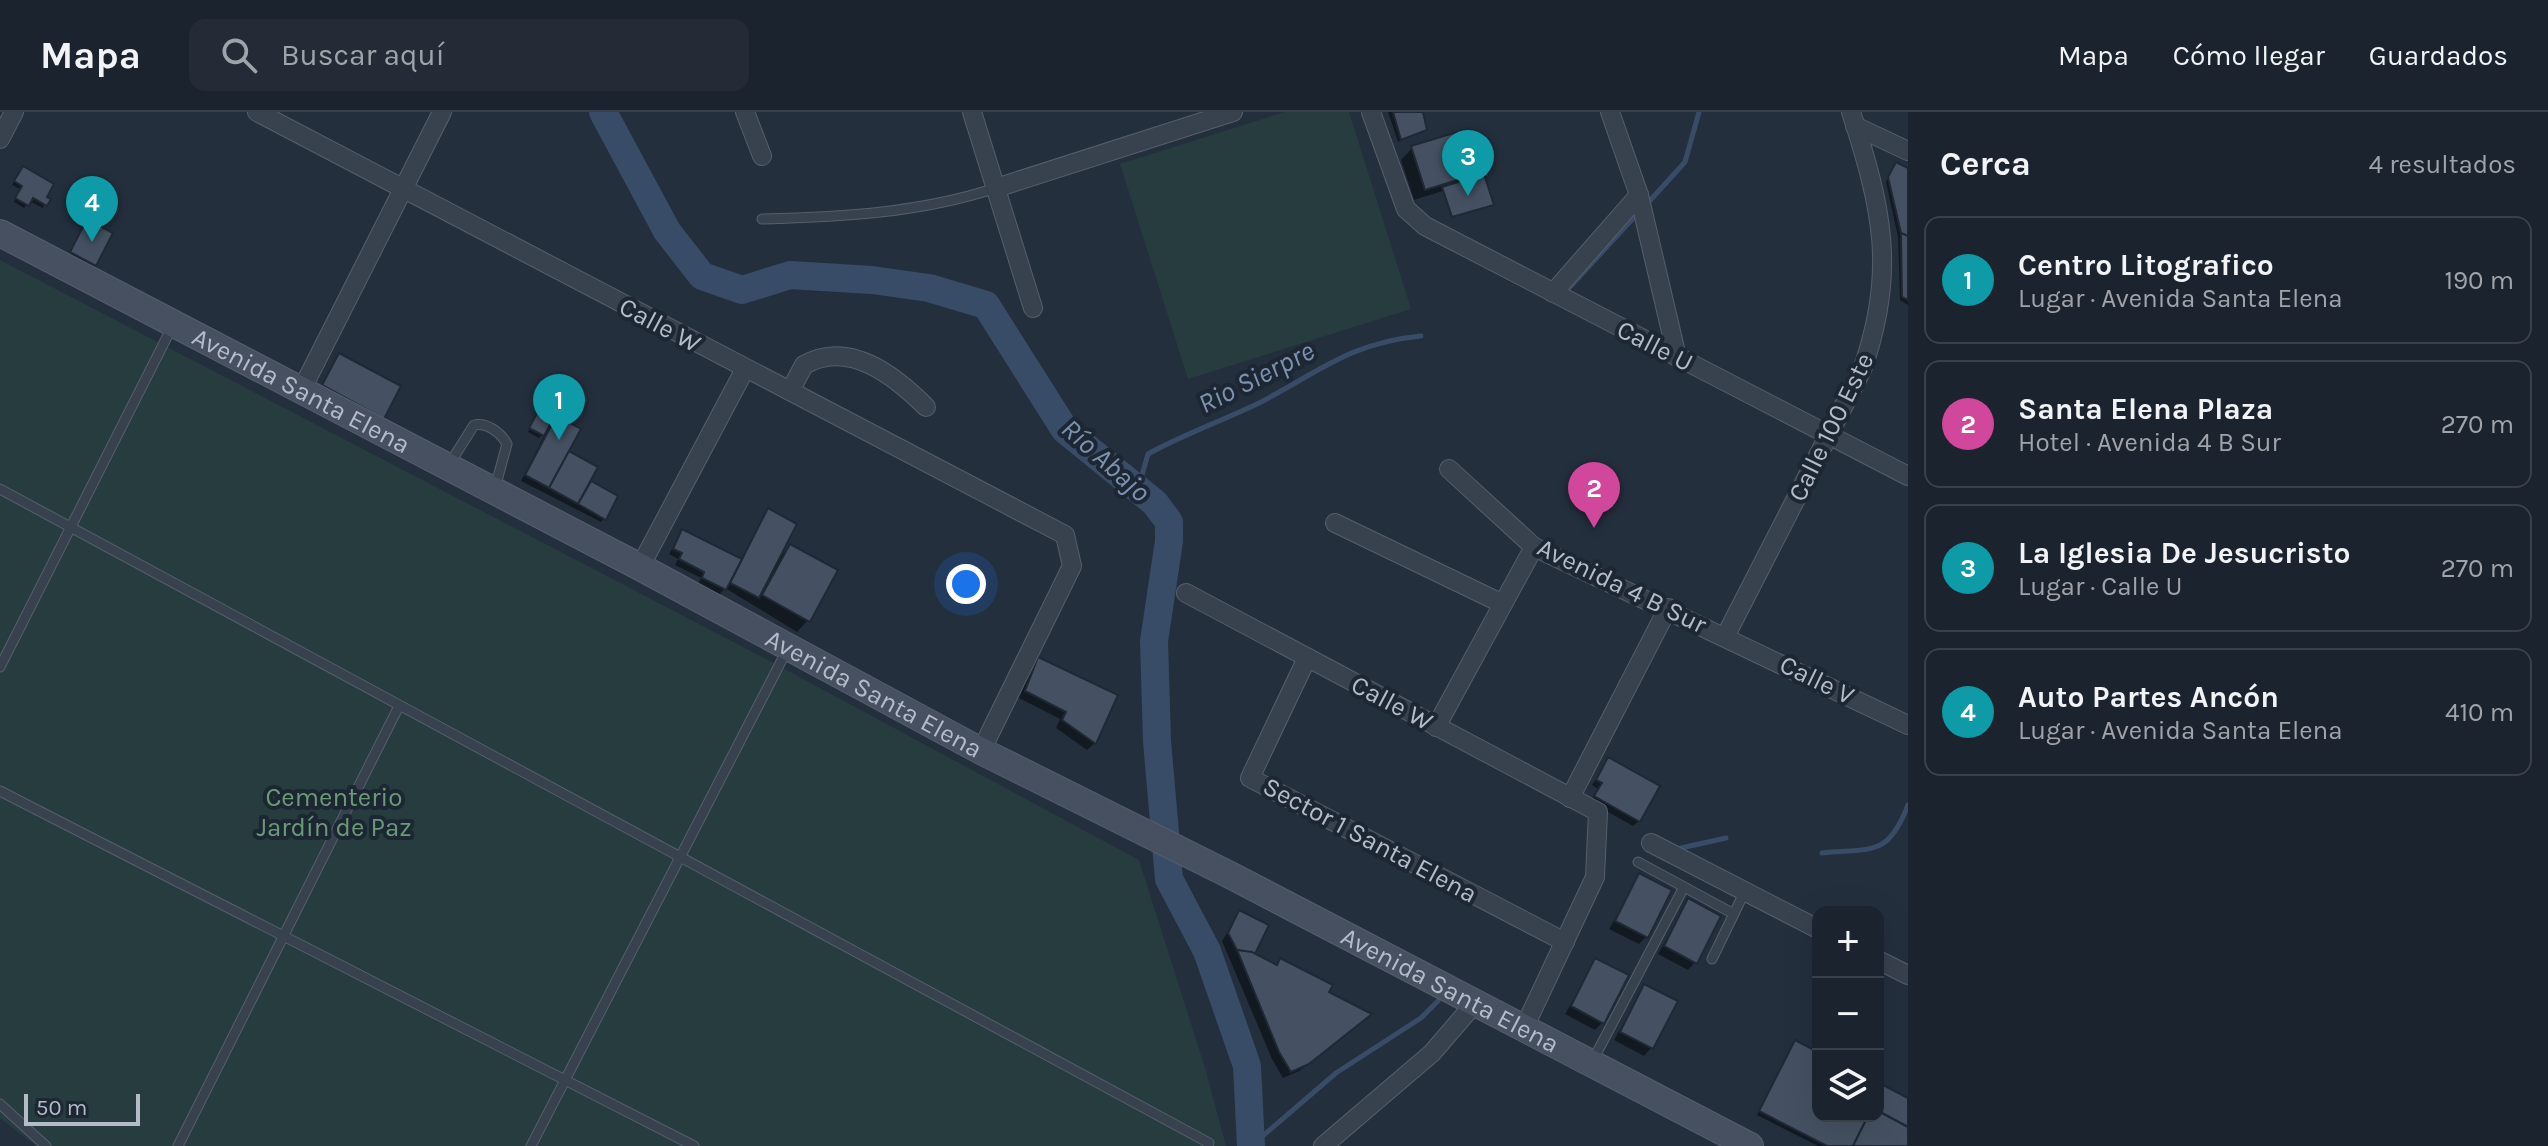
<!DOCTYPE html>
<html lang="es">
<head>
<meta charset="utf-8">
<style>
	:root { --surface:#1b232e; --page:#242b36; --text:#f1f3f6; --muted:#a0a4aa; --line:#39404a; --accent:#8ab4f8 }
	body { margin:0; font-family:Karla,sans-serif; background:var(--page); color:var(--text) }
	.controls { position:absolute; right:24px; bottom:24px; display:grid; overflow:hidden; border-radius:16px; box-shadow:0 8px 32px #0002 }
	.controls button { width:72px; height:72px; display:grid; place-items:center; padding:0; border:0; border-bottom:2px solid var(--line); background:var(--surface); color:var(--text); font:40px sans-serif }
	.scale { position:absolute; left:24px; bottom:20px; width:116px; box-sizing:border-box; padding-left:8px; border:4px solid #b4bcc9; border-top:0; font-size:22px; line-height:28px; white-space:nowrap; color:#b4bcc9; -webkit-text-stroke:6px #1d2633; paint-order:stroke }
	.you { position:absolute; left:966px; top:472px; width:28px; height:28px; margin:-20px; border:6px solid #fff; border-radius:50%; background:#1a73e8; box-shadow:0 0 0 12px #1a73e833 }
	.badge { display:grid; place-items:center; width:52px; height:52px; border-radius:50%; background:var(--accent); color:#fff; font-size:26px; font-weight:700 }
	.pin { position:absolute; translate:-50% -66px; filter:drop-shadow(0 2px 4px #0008) }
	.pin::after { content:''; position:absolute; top:42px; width:28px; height:24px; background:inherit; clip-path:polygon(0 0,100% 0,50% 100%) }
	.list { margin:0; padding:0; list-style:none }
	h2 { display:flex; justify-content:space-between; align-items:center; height:104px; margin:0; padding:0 32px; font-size:34px }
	h2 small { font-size:26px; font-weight:400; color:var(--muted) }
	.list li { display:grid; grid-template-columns:52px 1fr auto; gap:24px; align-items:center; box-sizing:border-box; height:128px; margin:0 16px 16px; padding:0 16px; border:2px solid var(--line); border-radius:16px }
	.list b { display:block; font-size:30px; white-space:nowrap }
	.list p { margin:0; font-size:26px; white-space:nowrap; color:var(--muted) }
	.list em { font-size:26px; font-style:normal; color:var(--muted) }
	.icon { flex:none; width:44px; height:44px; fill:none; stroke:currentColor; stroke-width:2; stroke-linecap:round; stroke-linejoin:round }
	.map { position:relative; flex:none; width:1908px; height:1034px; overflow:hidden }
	header { display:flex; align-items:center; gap:48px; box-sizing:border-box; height:112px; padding:0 40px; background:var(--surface); border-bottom:2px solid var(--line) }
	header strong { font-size:38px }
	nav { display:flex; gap:44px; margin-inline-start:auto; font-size:28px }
	.search { width:560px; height:72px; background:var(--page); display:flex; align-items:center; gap:20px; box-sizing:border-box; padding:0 28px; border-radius:16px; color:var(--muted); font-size:30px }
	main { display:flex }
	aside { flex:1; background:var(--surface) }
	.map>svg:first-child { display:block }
	.green { fill:#263c3f }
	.shadow { fill:#0007 }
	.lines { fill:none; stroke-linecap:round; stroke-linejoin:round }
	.stream { stroke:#394c67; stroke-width:5 }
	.river { stroke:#394c67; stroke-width:28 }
	.building { fill:#455162; stroke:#1f2835; stroke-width:2 }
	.lane-casing { stroke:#565f6c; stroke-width:11 }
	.street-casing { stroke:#565f6c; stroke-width:20 }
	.secondary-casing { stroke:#565f6c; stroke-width:28 }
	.lane { stroke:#38414e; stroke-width:9 }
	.street { stroke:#38414e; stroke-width:18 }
	.secondary { stroke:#465061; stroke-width:26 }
	.labels { text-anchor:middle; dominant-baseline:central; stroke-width:8; stroke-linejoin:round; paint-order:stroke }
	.street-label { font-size:26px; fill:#b4bcc9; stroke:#1d2633 }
	.park-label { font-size:26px; fill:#6b9a76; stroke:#1d2633 }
	.water-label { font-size:28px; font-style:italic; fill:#7c92b1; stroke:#1d2633 }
</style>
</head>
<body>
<header>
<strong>Mapa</strong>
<div class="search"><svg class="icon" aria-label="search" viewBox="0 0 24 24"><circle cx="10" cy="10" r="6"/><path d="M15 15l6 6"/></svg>Buscar aquí</div>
<nav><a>Mapa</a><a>Cómo llegar</a><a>Guardados</a></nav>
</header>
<main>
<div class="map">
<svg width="1908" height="1034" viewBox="0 0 1908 1034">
	<rect width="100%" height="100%" fill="#242f3e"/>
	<g class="green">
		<polygon points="1285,0 1349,0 1411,197 1188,267 1120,52"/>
		<polygon points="0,148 766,547 1139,748 1205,956 1226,1034 36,1034 0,1006"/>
	</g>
	<g class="shadow">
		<polygon points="1388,0 1421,0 1425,18 1398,30"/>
		<polygon points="1412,36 1469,63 1461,71 1491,93 1451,105 1443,79 1414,88 1401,48"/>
		<polygon points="23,56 45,85 43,96 29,89 24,96 14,90 20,77 12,73"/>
		<polygon points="1893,56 1908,59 1908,193 1900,188 1898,125 1886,70"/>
		<polygon points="85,113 94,152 91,156 69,144"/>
		<polygon points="340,244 382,305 319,279"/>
		<polygon points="542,295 556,302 561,297 569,313 567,340 584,378 591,372 604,406 601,410 521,369 546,320 539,326 528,320"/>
		<polygon points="768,399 778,446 790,435 808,508 797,520 725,476 719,483 698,472 701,466 675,453 678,447 669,442 682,420 740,449"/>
		<polygon points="1039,547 1095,631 1087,638 1056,616 1060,607 1019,586 1032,554"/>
		<polygon points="1609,647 1639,709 1633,714 1590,690 1598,677 1592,673"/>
		<polygon points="1640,763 1646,825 1639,832 1609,817"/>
		<polygon points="1688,789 1695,850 1688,858 1658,842"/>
		<polygon points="1240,800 1253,843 1275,854 1281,849 1362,910 1299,959 1283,966 1272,947 1222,829"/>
		<polygon points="1596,849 1603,910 1595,918 1565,902"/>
		<polygon points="1645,874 1651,936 1644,944 1614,928"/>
		<polygon points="1795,930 1818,942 1818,1004 1878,1004 1878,981 1884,976 1908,988 1908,1034 1818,1034 1757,1003"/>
	</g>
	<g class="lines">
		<g class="stream">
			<polyline points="1645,94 1685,50 1699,0"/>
			<polyline points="1568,177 1638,101"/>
			<path d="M1138 377 1148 342C1184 322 1222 309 1259 291 1319 260 1349 231 1421 224"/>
			<polyline points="1681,736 1726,726"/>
			<path d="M1822 741C1873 736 1888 745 1908 693"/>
			<polyline points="1251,1034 1336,961 1421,906 1438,889"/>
		</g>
		<polyline class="river" points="603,0 667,119 702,164 742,178 790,163 872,168 929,176 986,193 1065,318 1155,391 1169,410 1169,429 1154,529 1157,629 1169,767 1207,839 1247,954 1251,1034"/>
	</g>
	<g class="building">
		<polygon points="1393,0 1423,0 1427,18 1401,28"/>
		<polygon points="1457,20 1471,64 1425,78 1411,34"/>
		<polygon points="1896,50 1908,56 1908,124 1901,121 1888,65"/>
		<polygon points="23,54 54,72 47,85 51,87 47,94 33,86 29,94 15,86 22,74 14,69"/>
		<polygon points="1484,62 1494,93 1452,105 1442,75"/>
		<polygon points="87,107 113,121 96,154 70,140"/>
		<polygon points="1901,121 1908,124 1908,188 1902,185"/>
		<polygon points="339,241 401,274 384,307 322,273"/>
		<polygon points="542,292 557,300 544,324 529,316"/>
		<polygon points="561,295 577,303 572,312 581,317 549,376 525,363"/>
		<polygon points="569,339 598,355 578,392 549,376"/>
		<polygon points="591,369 618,384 606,408 578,392"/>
		<polygon points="768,396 797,412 759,486 730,471"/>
		<polygon points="682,417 742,447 726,478 702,466 704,460 679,447 682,441 673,437"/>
		<polygon points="790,432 838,458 810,510 762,483"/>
		<polygon points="1038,545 1118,583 1096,632 1062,608 1066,600 1025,579"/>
		<polygon points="1608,645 1660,674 1640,710 1594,684 1602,671 1596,668"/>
		<polygon points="1639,761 1672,778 1648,826 1615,809"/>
		<polygon points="1688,786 1721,804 1697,852 1664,834"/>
		<polygon points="1239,798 1269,813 1255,842 1237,838 1228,821"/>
		<polygon points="1237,838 1252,840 1277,853 1280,846 1333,873 1329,880 1372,902 1309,952 1291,960 1279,940"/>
		<polygon points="1595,846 1629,863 1604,912 1571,894"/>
		<polygon points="1644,872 1678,889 1653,937 1620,920"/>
		<polygon points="1795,928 1818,940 1818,1004 1868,1004 1853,1034 1827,1034 1759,999"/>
		<polygon points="1883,973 1908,986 1908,1015 1878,999 1878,984"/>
		<polygon points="1878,999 1908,1015 1908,1034 1853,1034 1868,1004 1878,1004"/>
	</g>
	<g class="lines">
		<g class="lane-casing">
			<g id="lane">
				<path d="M762 107C842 105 919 101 996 76"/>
				<path d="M450 351 474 313C487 310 501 321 507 332L495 376"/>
				<polyline points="0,377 1209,1031 1208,1034"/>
				<polyline points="0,555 172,215"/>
				<polyline points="0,679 694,1034"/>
				<polyline points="1638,750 1734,802"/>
				<polyline points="1712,847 1745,779"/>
				<polyline points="1592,950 1684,775"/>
				<polyline points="0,992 46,1034"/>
				<polyline points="178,1034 399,594"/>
				<polyline points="531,1034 787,538"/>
			</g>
		</g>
		<g class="street-casing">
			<g id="street">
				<polyline points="257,0 1065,423 1072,454 981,639"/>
				<polyline points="745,0 762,44"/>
				<polyline points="972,0 1033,196"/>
				<polyline points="1371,0 1406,97 1425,114 1908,364"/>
				<polyline points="1610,0 1639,83 1677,245"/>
				<polyline points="1855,14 1908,39"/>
				<polyline points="0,27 14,0"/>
				<polyline points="996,76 1233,0"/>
				<polyline points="1553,181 1639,83"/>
				<polyline points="301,279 442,0"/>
				<path d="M790 279 804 253C849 227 895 264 926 295"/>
				<polyline points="1449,357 1534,435 1908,613"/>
				<polyline points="1335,411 1503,492"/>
				<polyline points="640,455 745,257"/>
				<polyline points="1186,481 1598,700 1595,765 1524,916"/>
				<path d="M1726 523 1862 258C1897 160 1882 96 1851 0"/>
				<polyline points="1307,546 1250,666 1565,830"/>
				<polyline points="1436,615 1534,435"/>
				<polyline points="1570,686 1668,496"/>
				<polyline points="1651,731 1818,817"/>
				<polyline points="1878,848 1908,863"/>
				<polyline points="1323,1034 1432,941 1475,891"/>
			</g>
		</g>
		<g class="secondary-casing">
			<g id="secondary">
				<path id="s1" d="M0 121 640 455 981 639 1230 763 1750 1034"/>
			</g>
		</g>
		<use href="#lane" class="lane"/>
		<use href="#street" class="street"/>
		<use href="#secondary" class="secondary"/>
	</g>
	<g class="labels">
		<g class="street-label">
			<text transform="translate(660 213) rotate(28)">Calle W</text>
			<text transform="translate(1655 234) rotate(27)">Calle U</text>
			<text stroke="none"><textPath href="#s1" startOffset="340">Avenida Santa Elena</textPath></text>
			<text transform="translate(1831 315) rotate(-64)">Calle 100 Este</text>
			<text transform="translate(1622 474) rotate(26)">Avenida 4 B Sur</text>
			<text transform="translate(1817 568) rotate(26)">Calle V</text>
			<text stroke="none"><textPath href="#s1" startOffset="988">Avenida Santa Elena</textPath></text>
			<text transform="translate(1392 591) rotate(28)">Calle W</text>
			<text transform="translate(1370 728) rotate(28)">Sector 1 Santa Elena</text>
			<text stroke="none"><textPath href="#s1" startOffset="1636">Avenida Santa Elena</textPath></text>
		</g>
		<g class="park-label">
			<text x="334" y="685">Cementerio<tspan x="334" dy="30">Jardín de Paz</tspan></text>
		</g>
		<g class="water-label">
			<text transform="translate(1256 265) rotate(-27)">Rio Sierpre</text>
			<text transform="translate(1106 348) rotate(42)">Río Abajo</text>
		</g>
	</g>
</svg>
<div class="controls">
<button>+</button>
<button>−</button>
<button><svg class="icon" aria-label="layers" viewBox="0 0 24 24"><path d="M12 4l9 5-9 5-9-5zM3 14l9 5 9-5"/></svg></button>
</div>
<div class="scale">50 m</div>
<div class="you"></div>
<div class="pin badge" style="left:559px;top:328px;background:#0f9aa8">1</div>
<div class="pin badge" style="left:1594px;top:416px;background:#d1479c">2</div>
<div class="pin badge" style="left:1468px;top:84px;background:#0f9aa8">3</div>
<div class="pin badge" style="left:92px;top:130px;background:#0f9aa8">4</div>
</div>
<aside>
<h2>Cerca<small>4 resultados</small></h2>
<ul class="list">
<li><span class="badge" style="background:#0f9aa8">1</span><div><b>Centro Litografico</b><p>Lugar · Avenida Santa Elena</p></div><em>190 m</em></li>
<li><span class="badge" style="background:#d1479c">2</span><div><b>Santa Elena Plaza</b><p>Hotel · Avenida 4 B Sur</p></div><em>270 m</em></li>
<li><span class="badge" style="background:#0f9aa8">3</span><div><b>La Iglesia De Jesucristo</b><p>Lugar · Calle U</p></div><em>270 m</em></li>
<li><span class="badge" style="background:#0f9aa8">4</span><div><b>Auto Partes Ancón</b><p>Lugar · Avenida Santa Elena</p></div><em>410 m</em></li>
</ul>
</aside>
</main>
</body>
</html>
